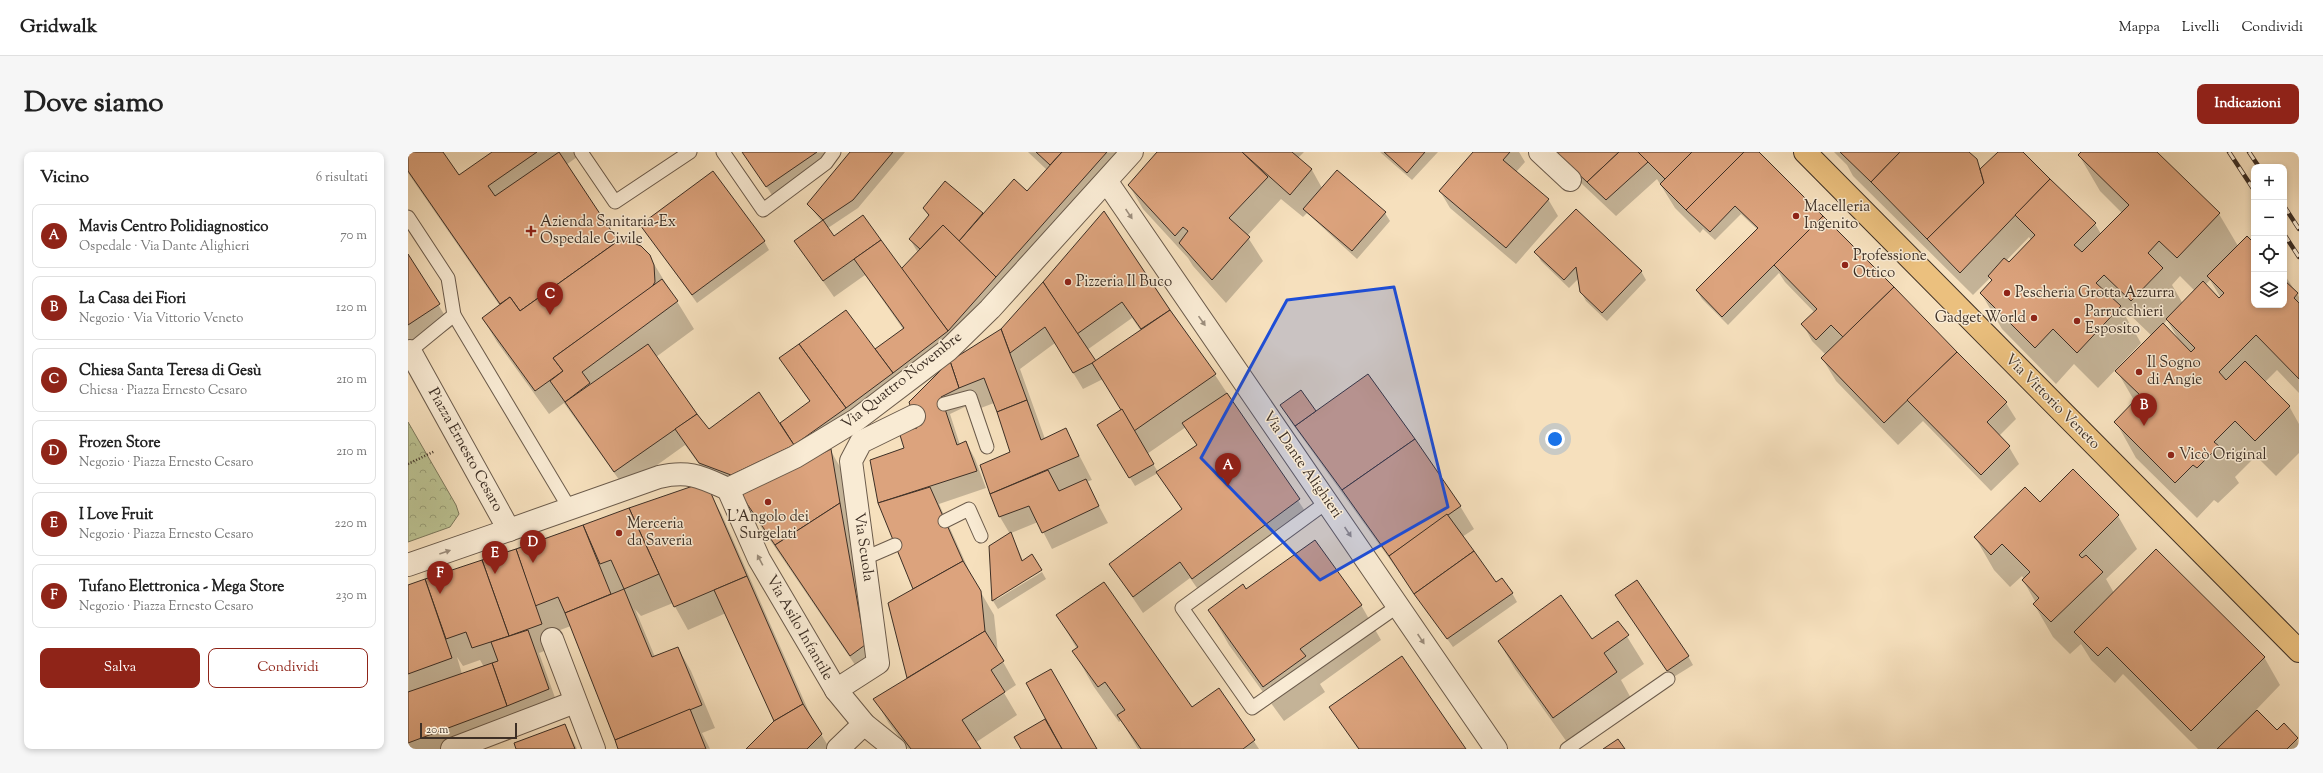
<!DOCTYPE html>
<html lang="it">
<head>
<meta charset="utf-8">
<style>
	:root { --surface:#fff; --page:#f6f6f6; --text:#222; --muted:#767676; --line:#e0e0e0; --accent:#8f2418 }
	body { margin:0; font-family:"Sorts Mill Goudy",serif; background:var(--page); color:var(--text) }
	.controls { position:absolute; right:12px; top:12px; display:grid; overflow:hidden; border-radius:8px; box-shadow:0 2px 6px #0003 }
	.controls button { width:36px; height:36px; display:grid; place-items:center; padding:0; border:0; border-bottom:1px solid var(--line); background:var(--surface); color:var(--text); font:20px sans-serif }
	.scale { position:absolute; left:12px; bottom:10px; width:97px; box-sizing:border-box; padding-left:4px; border:2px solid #3d2f25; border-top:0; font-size:11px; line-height:14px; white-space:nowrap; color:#3d2f25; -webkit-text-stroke:3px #f9ebd4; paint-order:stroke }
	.you { position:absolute; left:1147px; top:287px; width:14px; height:14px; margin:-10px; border:3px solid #fff; border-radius:50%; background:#1a73e8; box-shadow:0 0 0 6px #1a73e833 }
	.badge { display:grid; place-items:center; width:26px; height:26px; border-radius:50%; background:var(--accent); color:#fff; font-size:13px; font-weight:700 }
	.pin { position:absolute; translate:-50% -33px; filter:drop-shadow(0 1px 2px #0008) }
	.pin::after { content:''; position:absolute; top:21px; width:14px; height:12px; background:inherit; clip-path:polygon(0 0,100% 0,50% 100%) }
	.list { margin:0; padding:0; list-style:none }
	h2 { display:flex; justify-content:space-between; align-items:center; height:52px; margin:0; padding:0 16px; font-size:17px }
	h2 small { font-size:13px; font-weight:400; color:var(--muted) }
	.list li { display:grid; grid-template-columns:26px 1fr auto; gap:12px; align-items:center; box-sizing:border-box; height:64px; margin:0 8px 8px; padding:0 8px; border:1px solid var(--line); border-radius:8px }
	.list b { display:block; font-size:15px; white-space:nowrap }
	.list p { margin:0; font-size:13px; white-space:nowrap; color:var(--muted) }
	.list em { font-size:13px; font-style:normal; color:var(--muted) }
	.actions { display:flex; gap:8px; padding:12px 16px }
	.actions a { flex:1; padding:9px 0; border:1px solid var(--accent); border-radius:8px; text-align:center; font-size:14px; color:var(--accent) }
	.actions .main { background:var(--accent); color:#fff }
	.icon { flex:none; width:22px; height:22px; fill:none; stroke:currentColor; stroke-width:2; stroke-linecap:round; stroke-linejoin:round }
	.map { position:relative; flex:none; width:1891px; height:597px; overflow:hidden; border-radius:8px }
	header { display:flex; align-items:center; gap:24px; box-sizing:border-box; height:56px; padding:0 20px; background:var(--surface); border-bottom:1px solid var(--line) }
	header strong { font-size:19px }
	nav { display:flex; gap:22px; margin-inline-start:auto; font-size:14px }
	.intro { display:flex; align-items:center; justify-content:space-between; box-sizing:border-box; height:96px; padding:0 24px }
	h1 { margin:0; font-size:28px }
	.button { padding:10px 18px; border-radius:8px; background:var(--accent); color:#fff; font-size:14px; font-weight:700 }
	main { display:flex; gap:24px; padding:0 24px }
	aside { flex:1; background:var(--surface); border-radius:8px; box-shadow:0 2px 6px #0003 }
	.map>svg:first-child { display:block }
	.park { fill:url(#park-crowns); stroke:#7c785c }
	.shadow { fill:#0003; fill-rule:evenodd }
	.building { fill:#dca37d; stroke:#3d2f25 }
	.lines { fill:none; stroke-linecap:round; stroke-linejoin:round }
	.lane-casing { stroke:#6b5b4b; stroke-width:15 }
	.street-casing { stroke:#6b5b4b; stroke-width:24 }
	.primary-casing { stroke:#3d2f25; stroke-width:24 }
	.path { stroke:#3d2f25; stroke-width:2.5; stroke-dasharray:1 2; stroke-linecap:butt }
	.lane { stroke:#f9ebd4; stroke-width:13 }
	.street { stroke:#f9ebd4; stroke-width:22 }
	.primary { stroke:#ebc07e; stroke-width:22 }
	.rail-casing { stroke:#3d2f25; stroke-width:4.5 }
	.rail { stroke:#f9ebd4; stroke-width:3; stroke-dasharray:9; stroke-linecap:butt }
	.oneway { fill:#9b8d7c }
	.marked { fill:#1d4ed8; fill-opacity:0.2; stroke:#1d4ed8; stroke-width:3; stroke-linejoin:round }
	.poi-dot { fill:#8f2418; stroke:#f9ebd4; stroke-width:1.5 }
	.labels { text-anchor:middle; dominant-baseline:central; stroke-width:3; stroke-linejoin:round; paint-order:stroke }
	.poi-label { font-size:15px; fill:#3d2f25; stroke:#f9ebd4; text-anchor:start }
	.street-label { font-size:15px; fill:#3d2f25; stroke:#f9ebd4 }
</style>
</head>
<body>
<header>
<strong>Gridwalk</strong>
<nav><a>Mappa</a><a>Livelli</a><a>Condividi</a></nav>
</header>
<div class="intro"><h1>Dove siamo</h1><a class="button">Indicazioni</a></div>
<main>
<aside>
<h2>Vicino<small>6 risultati</small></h2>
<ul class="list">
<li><span class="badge">A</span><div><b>Mavis Centro Polidiagnostico</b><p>Ospedale · Via Dante Alighieri</p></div><em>70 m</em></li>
<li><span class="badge">B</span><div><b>La Casa dei Fiori</b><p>Negozio · Via Vittorio Veneto</p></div><em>120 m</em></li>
<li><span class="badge">C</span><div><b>Chiesa Santa Teresa di Gesù</b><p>Chiesa · Piazza Ernesto Cesaro</p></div><em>210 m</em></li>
<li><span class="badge">D</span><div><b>Frozen Store</b><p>Negozio · Piazza Ernesto Cesaro</p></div><em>210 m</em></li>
<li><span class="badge">E</span><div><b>I Love Fruit</b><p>Negozio · Piazza Ernesto Cesaro</p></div><em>220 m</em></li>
<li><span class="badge">F</span><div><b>Tufano Elettronica - Mega Store</b><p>Negozio · Piazza Ernesto Cesaro</p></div><em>230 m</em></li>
</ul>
<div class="actions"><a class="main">Salva</a><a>Condividi</a></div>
</aside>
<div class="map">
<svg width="1891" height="597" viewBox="0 0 1891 597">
	<defs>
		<pattern id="park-crowns" width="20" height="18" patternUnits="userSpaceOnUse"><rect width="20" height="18" fill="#bbc292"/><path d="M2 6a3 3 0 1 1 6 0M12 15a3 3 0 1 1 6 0" fill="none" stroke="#999e77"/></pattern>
	</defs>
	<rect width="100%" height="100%" fill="#f6e0bd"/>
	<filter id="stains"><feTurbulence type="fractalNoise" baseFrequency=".005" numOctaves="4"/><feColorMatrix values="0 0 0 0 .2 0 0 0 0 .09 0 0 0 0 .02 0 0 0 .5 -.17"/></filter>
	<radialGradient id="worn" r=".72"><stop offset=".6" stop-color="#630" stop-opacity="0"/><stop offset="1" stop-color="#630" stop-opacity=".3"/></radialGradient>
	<polygon class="park" points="0,270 48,353 51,362 42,375 0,390"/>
	<g class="shadow">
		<path d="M0 0H35L51 24 86 0H176L158 13 210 90 241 104 286 177 248 205 301 278 372 273 402 250 372 206 467 198 495 177 457 123 426 145 387 89 414 70 400 52 443 0H497L450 56 420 76 426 85 493 118 510 101 502 87 521 65 516 56 575 63 619 40 639 18 620 0H731L553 202 594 177 696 61 807 223 901 365 794 443 782 426 735 461 702 412 774 358 750 321 727 334 690 273 714 258 695 227 675 237 647 191 612 217 637 287 658 278 684 328 678 330 700 371 644 397 630 370 603 381 615 409 588 448 634 420 638 427 590 457 585 449 582 394 602 382 592 365 573 314 603 300 586 251 565 259 561 253 542 262 552 293 558 290 567 307 578 336 531 352 564 425 586 463 590 501 608 533 596 541 609 563 567 591 572 597H500L480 570 467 547 500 526 481 451 506 437 471 351 463 308 497 297 511 276 532 220 452 279 333 340 302 327 277 293 217 336 156 251 141 262 89 190 75 167 92 154 0 21ZM724 166 733 179 687 210 679 198ZM778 275 789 294 750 320 739 302Z"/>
		<polygon points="335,0 426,0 364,43"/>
		<polygon points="749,0 896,0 890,6 904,18 914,36 977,61 982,69 949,107 899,61 895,65 873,47 839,84 855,109 818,151 785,114 780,106 735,57 721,33"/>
		<polygon points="972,0 1030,0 1004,28"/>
		<polygon points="1066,0 1111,0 1117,10 1108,20 1140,47 1150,64 1108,112 1042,56 1032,39"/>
		<polygon points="1140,0 1349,0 1598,251 1608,267 1591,284 1601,295 1611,312 1583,339 1515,269 1490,293 1428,229 1414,206 1418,203 1404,189 1395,172 1407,161 1377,130 1371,121 1320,173 1294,147 1289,139 1350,78 1333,62 1307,88 1295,77 1292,81 1267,56 1249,27 1208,64"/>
		<path d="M1426 0H1560L1573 17 1591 0H1614L1687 72 1693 82 1714 61 1692 39 1671 3 1674 0H1747L1811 62 1830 94 1846 92V153H1876V122L1891 145V241L1869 218 1857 230 1881 254 1891 272V301L1868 324 1848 304 1827 325 1831 331 1810 351 1806 348 1789 366 1728 306 1708 270 1727 250 1709 219 1744 184 1717 158 1715 160 1733 191 1690 236 1666 212 1648 232 1594 177 1573 141 1584 130 1582 126 1565 143 1445 24 1439 13ZM1621 85 1623 88 1601 111 1598 109ZM1772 124 1787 139 1775 152 1764 133ZM1802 128 1813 146 1811 147 1797 133ZM1759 168 1771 188 1755 173Z"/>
		<polygon points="233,73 356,89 361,98 289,151"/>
		<polygon points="1128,100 1233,119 1238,128 1199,169 1178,149 1173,140 1171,126 1161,136 1133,109"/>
		<polygon points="0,104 44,175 0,205"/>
		<polygon points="893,240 908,261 1052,354 1066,377 1054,385 1088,432 1104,441 1109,450 1045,495 883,270 874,254"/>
		<polygon points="423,299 436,322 470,517 456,526 347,366 334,343"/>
		<path d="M301 340 314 363 405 569 422 597H340L367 569 318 461 280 478 265 451 233 464 227 457 247 505 270 496 283 519 307 576 294 581 302 597H211L163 474 144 481 140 475 147 495 131 501 150 554 37 597H0V434L222 357ZM49 505 55 514 72 508 76 515 54 522Z"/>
		<polygon points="1632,351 1710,364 1729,397 1698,427 1706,441 1856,505 1872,533 1848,558 1870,579 1889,586 1891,597 1790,597 1715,522 1707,531 1683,508 1673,492 1662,502 1645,485 1626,452 1628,451 1615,428 1616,427 1614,424 1602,435 1586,418 1567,385"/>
		<polygon points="838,438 953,453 973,488 912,532 917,540 876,569 821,493 801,458"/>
		<polygon points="1213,451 1280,504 1285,513 1264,526"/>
		<polygon points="650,464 784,556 811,537 851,597 730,597 713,568 711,570 686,535 666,500 669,497"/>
		<polygon points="1210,470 1236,512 1213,528 1224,548 1161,593 1107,517 1091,490 1184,489"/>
		<polygon points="923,555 1057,597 950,597"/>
		<polygon points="639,567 688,597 614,597 608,586"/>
		<polygon points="157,573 169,597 109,597"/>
	</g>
	<g class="building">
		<polygon points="0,0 35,0 51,23 84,0 129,0 80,34 87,44 151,0 210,89 112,159 102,145 92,152 0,19"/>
		<polygon points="334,0 409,0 358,35"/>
		<polygon points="442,0 485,0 445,48 415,68 399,52"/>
		<polygon points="628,0 654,0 642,13"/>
		<polygon points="654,0 699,0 588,125 551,89 606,27 619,39"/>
		<polygon points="749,0 834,0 860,25 821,66 842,85 804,128 771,91 780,79 775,75 767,84 720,33"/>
		<polygon points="834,0 884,0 904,17 882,43"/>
		<polygon points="976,0 1017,0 999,21"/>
		<polygon points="1065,0 1102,0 1095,8 1141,47 1098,96 1031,39"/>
		<polygon points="1147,0 1211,0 1179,30"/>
		<polygon points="1211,0 1230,0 1240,10 1198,48 1179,30"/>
		<polygon points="1230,0 1284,0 1257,27"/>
		<polygon points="1284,0 1336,0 1278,58 1252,32"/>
		<polygon points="1336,0 1351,0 1415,64 1314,165 1288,138 1350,76 1327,54 1302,80 1278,58"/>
		<polygon points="1432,0 1492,0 1463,30"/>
		<polygon points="1492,0 1561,0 1569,7 1576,31 1519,87 1463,30"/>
		<polygon points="1590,0 1615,0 1642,27 1552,121 1519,87 1576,31 1572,17"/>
		<polygon points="1673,0 1749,0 1812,61 1769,106 1751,89 1740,101 1755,116 1723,149 1696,123 1688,131 1713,154 1669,201 1645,177 1627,196 1572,141 1584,128 1580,124 1596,106 1601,110 1627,83 1607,63 1642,27 1688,71 1666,93 1674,100 1721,53 1670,3"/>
		<polygon points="929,18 978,60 944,99 895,57"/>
		<polygon points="305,19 357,89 284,143 232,73"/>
		<polygon points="537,29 575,61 551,89 535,73 512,97 501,87 521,63 515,56"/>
		<polygon points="1168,57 1234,119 1194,161 1172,140 1168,115 1156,128 1126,100"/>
		<polygon points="696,59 762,158 733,177 714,150 669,182 635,130"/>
		<polygon points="455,63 473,88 415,129 386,89 415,68 426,84"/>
		<polygon points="1415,64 1486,135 1435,185 1423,173 1408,188 1393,172 1409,157 1366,113"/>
		<polygon points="535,73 588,125 540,179 493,117"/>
		<polygon points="1839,84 1846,91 1846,153 1876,153 1876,128 1890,141 1886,146 1891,151 1891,227 1848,183 1811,220 1818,228 1837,209 1882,254 1847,289 1827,269 1806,290 1811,294 1789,316 1785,313 1767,331 1706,270 1732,243 1707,219 1755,171 1783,200 1787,196 1758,167 1795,129 1811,146 1816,141 1799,124"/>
		<polygon points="473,88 540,179 485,221 467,197 496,176 446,107"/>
		<polygon points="210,89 220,89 233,94 242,103 246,113 247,130 244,135 145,206 155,219 127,239 74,166 102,145 112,159"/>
		<polygon points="0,102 32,152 0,173"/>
		<polygon points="254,127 270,149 174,220 182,231 157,250 142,229 155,219 145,206"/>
		<polygon points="635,130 688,209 665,221 637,175 602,201 593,177"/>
		<polygon points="1486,135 1549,200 1476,271 1413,206"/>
		<polygon points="438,158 485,221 438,256 391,192"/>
		<polygon points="762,158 808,222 726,279 684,211"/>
		<polygon points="593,177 619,248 589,260 576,226 551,236 542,209"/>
		<polygon points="240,192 289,262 206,320 157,250"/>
		<polygon points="391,192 438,256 386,293 372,271 402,249 371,206"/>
		<polygon points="1549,200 1599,250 1579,270 1602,294 1573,323 1499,248"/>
		<polygon points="542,209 551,236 533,245 549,293 558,289 569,319 470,351 462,308 496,296 491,280 509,276 501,250"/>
		<polygon points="960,222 1007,287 934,338 887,274"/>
		<polygon points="893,238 908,259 887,274 872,253"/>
		<polygon points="351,240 386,293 323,323 291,311 267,277 289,262 301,277"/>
		<polygon points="819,241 892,347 784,427 772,410 725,445 701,412 774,357 748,320 789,293 774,271"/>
		<polygon points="619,248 633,288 658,276 671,304 582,342 572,313 602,300 589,260"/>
		<polygon points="714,257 746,312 721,326 689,273"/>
		<polygon points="1007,287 1053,354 981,404 934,338"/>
		<polygon points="423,297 432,351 367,393 333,343"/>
		<polygon points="1665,317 1711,363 1671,403 1674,406 1678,403 1695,420 1643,470 1625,452 1631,446 1614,428 1622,420 1594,392 1583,403 1566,385 1617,335 1632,350"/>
		<polygon points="640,318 651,339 678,327 691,354 634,381 621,354 591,365 582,342"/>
		<polygon points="285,334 302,339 339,424 266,455 221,356"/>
		<polygon points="522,335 555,409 505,437 470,351"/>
		<polygon points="432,351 457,493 442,504 367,393"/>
		<polygon points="221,356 251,422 216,437 203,408 192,412 175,373"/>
		<polygon points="1039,362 1066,399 1006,442 981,404"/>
		<polygon points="175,373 203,442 157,461 150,445 127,454 108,397"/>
		<polygon points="603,380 614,409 624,402 634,418 584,449 581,394"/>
		<polygon points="907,388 954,453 892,497 898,504 855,535 800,458 835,432 838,437"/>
		<polygon points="108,397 134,472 101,484 74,408"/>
		<polygon points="1748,397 1857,505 1783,579 1699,495 1690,504 1666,480"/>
		<polygon points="1066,399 1088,430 1094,426 1105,441 1039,487 1006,442"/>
		<polygon points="74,408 101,484 64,496 58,480 38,487 17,427"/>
		<polygon points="555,409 573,439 577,479 499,526 480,451"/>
		<polygon points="339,424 395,552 366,569 306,438"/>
		<polygon points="17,427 44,506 0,522 0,433"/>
		<polygon points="1229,428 1281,504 1259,519 1207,443"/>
		<polygon points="696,430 784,555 811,536 847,588 835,597 733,597 709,563 717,558 697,530 690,535 664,499 670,495 648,463"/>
		<polygon points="216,437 244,505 270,495 294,553 207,588 157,461"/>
		<polygon points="1153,443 1184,487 1210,469 1221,483 1196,501 1209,520 1145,566 1090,489"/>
		<polygon points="120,478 141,537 99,554 84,511 90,509 83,490"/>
		<polygon points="577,479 596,509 583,518 597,540 554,568 573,597 503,597 465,547"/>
		<polygon points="994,504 1058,597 951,597 921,555"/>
		<polygon points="84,511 99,554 0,591 0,540"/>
		<polygon points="643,517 689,597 654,597 618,531"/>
		<polygon points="395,552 414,582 399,597 338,597 366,569"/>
		<polygon points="282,557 298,597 210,597 207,588"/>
		<polygon points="1849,558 1869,578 1876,571 1890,586 1879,597 1809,597"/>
		<polygon points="637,567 654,597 613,597 606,585"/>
		<polygon points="157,572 167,597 108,597 106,591"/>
		<polygon points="1210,587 1217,597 1195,597"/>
	</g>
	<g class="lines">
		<g class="lane-casing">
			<g id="lane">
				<polyline points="173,0 207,50 282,0"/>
				<polyline points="315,0 355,58 418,11 426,0"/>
				<polyline points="0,65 40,126 46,163 2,199"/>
				<polyline points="46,163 162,357"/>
				<polyline points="536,252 562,245 579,295"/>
				<polyline points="919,350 774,456 844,556 990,454"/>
				<polyline points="537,369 561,357 573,384"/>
				<polyline points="457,406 487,393"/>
				<polyline points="1159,597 1260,527"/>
			</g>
		</g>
		<g class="street-casing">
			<g id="street">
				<polyline points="1132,0 1162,28"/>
				<polyline points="699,30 1088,597"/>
				<polyline points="0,200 2,199 101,378 0,413"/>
				<polyline points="320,337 387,305 448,268 540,198 582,157 724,0"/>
				<polyline points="320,337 351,407 428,538 456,572 487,597"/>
				<path d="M101 378 251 325C281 318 293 325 320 337"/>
				<polyline points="144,487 186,597"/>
				<polyline points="428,538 470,511 443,309 453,290 506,264"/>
				<polyline points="44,597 167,550"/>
				<polyline points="430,597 456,572"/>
			</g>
		</g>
		<g class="primary-casing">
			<polyline id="primary" points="1397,0 1891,499"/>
		</g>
		<polyline class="path" points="0,312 27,299"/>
		<use href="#lane" class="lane"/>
		<use href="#street" class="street"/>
		<use href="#primary" class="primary"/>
		<g class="rail-casing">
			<g id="rail">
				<polyline points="1821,0 1846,38"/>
				<polyline points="1841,0 1851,15"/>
				<polyline points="1876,54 1891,77"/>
				<polyline points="1876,82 1891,105"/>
			</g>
		</g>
		<use href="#rail" class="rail"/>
	</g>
	<defs><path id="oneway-solid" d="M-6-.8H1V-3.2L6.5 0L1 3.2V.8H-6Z"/></defs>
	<g class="oneway">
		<use href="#oneway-solid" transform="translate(721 62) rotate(56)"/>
		<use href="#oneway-solid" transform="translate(794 169) rotate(55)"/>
		<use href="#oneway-solid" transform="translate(940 380) rotate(56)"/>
		<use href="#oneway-solid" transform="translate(37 400) rotate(-19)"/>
		<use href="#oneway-solid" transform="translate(352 408) rotate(-118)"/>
		<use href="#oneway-solid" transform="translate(1013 487) rotate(56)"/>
	</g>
	<path class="marked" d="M986 135 1040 355 912 428 793 306 879 148Z"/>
	<g class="poi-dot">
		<circle cx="1388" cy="64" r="4"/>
		<path d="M121 73h4v4h4v4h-4v4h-4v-4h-4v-4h4z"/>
		<circle cx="1437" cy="113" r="4"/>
		<circle cx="660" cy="130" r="4"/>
		<circle cx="1599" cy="141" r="4"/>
		<circle cx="1626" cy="166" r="4"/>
		<circle cx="1669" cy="169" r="4"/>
		<circle cx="1731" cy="220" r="4"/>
		<circle cx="1763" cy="303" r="4"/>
		<circle cx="360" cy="350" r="4"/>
		<circle cx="211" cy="381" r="4"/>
	</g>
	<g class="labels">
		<g class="poi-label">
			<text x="1396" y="55">Macelleria<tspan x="1396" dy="17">Ingenito</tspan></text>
			<text x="132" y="70">Azienda Sanitaria-Ex<tspan x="132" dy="17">Ospedale Civile</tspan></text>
			<text x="1445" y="104">Professione<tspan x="1445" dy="17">Ottico</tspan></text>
			<text x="668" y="130">Pizzeria Il Buco</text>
			<text x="1607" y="141">Pescheria Grotta Azzurra</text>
			<text x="1677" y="160">Parrucchieri<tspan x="1677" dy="17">Esposito</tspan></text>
			<text x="1618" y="166" text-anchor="end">Gadget World</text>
			<text x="1739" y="211">Il Sogno<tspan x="1739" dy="17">di Angie</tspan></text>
			<text x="1771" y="303">Vicò Original</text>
			<text x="360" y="365" text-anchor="middle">L'Angolo dei<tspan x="360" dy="17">Surgelati</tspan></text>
			<text x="219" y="372">Merceria<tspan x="219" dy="17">da Saveria</tspan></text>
		</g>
		<g class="street-label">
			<text transform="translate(494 229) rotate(-38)">Via Quattro Novembre</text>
			<text transform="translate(1644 250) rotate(45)">Via Vittorio Veneto</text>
			<text transform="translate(57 298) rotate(61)">Piazza Ernesto Cesaro</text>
			<text transform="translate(894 313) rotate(55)">Via Dante Alighieri</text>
			<text transform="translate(455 395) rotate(82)">Via Scuola</text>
			<text transform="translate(391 476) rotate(60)">Via Asilo Infantile</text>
		</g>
	</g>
	<rect width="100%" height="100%" filter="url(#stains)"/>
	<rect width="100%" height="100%" fill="url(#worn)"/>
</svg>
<div class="controls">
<button>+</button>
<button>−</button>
<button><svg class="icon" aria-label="locate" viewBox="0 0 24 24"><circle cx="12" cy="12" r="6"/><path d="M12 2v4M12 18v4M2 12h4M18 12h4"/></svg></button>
<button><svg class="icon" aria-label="layers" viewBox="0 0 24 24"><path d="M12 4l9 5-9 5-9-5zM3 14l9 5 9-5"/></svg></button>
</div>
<div class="scale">20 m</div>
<div class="you"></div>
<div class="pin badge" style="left:820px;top:334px">A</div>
<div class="pin badge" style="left:1736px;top:274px">B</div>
<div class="pin badge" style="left:142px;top:163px">C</div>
<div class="pin badge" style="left:125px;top:411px">D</div>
<div class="pin badge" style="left:87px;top:422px">E</div>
<div class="pin badge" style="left:32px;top:442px">F</div>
</div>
</main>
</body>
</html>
